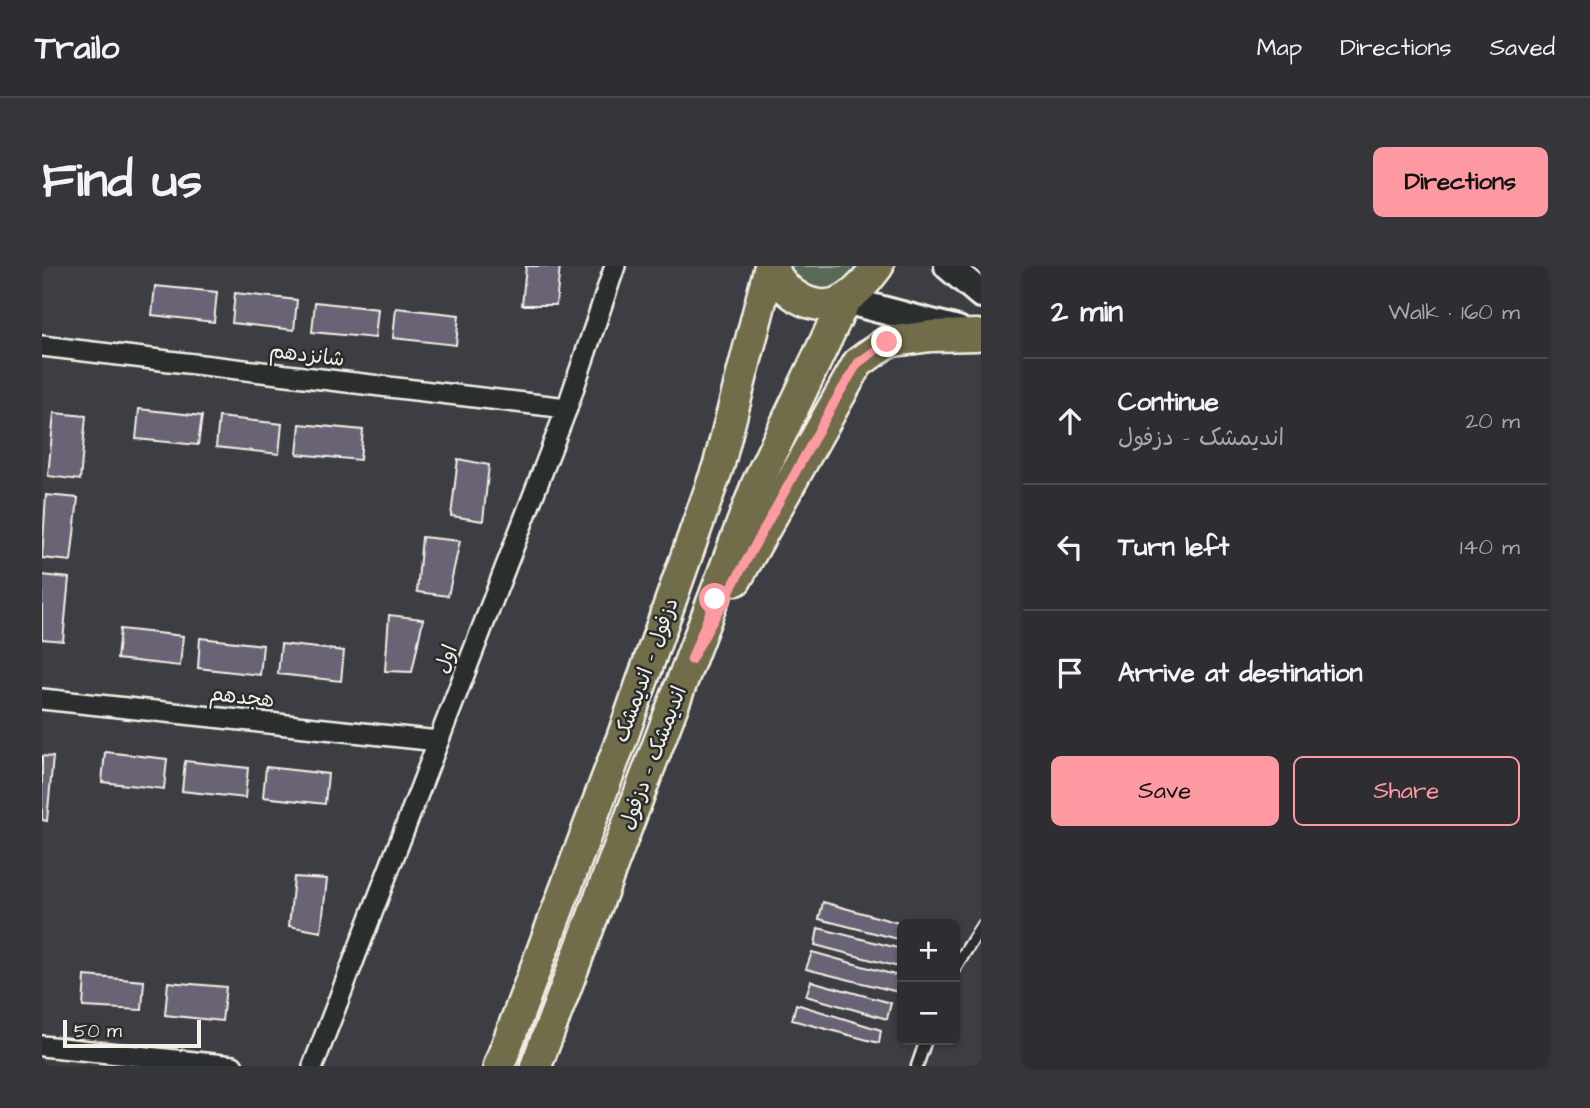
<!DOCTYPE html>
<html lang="en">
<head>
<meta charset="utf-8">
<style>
	:root { --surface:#2e2e32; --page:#36363a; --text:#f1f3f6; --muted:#a7a8ac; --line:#494a4d; --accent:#ff9aa2 }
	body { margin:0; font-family:"Architects Daughter","Playpen Sans Arabic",sans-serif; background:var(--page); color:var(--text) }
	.controls { position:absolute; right:21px; bottom:21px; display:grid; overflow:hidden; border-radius:10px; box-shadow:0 2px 5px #0004 }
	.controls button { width:63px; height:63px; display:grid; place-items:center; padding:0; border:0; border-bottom:2px solid var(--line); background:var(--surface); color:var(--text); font:35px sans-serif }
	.scale { position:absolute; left:21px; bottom:18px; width:138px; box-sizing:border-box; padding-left:7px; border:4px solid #f4f1e8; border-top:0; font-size:19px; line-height:24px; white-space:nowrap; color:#f4f1e8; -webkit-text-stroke:5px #2a2d2e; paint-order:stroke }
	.stop { position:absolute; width:21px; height:21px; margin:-16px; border:5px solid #ff9aa2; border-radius:50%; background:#fff }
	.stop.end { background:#ff9aa2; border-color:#fff; box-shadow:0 2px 7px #0008 }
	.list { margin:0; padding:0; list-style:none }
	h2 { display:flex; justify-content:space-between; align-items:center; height:91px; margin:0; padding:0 28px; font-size:30px }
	h2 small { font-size:23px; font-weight:400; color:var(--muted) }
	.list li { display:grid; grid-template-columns:46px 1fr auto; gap:21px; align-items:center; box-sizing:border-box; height:126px; padding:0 28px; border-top:2px solid var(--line) }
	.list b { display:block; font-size:26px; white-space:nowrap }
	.list p { margin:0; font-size:23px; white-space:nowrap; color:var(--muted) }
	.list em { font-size:23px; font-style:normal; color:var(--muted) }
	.actions { display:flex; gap:14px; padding:21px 28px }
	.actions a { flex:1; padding:16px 0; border:2px solid var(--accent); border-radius:10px; text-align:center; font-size:24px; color:var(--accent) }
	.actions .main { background:var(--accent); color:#111 }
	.icon { flex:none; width:38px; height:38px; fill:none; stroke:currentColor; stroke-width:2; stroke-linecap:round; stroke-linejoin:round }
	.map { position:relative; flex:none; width:939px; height:800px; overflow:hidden; border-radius:10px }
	header { display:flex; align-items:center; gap:42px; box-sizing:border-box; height:98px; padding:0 35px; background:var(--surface); border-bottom:2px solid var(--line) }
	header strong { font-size:33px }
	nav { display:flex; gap:38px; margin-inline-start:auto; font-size:24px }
	.intro { display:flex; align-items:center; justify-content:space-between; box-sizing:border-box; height:168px; padding:0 42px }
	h1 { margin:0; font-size:49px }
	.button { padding:18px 32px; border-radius:10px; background:var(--accent); color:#111; font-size:24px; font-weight:700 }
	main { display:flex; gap:42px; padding:0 42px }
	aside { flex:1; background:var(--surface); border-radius:10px; box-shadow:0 2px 5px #0004 }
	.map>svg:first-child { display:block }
	.green { fill:#596b55; stroke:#a6ae9e; stroke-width:2 }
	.building { fill:#6a6475; stroke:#f4f1e8; stroke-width:2 }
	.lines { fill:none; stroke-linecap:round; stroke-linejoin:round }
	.service-casing { stroke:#f4f1e8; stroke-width:15 }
	.minor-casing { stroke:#f4f1e8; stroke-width:24 }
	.secondary-casing { stroke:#f4f1e8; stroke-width:32 }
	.primary-casing { stroke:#f4f1e8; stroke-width:35 }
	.service { stroke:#2a2d2e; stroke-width:10 }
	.minor { stroke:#2a2d2e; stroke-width:19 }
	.secondary { stroke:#2a2d2e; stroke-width:26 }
	.primary { stroke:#716d4b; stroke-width:30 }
	.route { stroke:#ff9aa2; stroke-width:9 }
	.labels { text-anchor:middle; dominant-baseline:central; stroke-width:5; stroke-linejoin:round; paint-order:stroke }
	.street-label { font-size:21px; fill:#f4f1e8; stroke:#2a2d2e }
</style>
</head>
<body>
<header>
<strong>Trailo</strong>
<nav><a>Map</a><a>Directions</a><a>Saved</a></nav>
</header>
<div class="intro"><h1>Find us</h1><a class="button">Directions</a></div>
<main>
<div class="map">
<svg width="939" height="800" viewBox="0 0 939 800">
	<rect width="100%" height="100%" fill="#3d3e43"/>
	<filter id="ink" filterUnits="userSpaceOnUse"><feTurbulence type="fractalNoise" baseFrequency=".0143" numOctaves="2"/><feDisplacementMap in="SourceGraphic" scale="14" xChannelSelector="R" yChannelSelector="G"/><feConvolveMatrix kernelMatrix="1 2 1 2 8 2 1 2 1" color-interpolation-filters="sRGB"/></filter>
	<g filter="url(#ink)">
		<path class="green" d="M743 0H820C806 14 790 34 767 24 758 20 750 7 743 0Z"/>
		<g class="building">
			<polygon points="484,0 518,0 514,39 480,39"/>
			<polygon points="113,20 175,26 172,56 110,49"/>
			<polygon points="193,27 255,34 252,64 190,57"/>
			<polygon points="273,36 336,43 333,72 270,66"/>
			<polygon points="354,42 417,49 414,79 351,72"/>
			<polygon points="97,143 160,150 156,179 94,173"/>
			<polygon points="12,147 44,150 38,214 6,210"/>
			<polygon points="177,151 240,158 237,188 174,181"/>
			<polygon points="258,158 321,164 318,194 255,188"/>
			<polygon points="416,193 447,199 441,255 409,250"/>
			<polygon points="4,229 36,232 29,295 0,292"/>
			<polygon points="380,271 418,275 406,330 375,326"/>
			<polygon points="0,309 27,312 21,375 0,373"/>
			<polygon points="347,349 381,353 370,406 343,405"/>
			<polygon points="78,363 141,370 138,400 75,393"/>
			<polygon points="158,372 221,379 218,409 156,402"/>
			<polygon points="239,378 302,385 299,415 236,408"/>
			<polygon points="63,486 125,493 122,523 60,516"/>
			<polygon points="0,490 11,491 5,555 0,554"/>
			<polygon points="143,495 206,502 203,532 140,525"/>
			<polygon points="224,501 286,508 283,538 221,531"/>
			<polygon points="252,611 285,613 279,666 247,660"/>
			<polygon points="781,636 860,658 860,674 777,653"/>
			<polygon points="776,662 860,683 860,702 773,679"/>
			<polygon points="770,686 860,711 860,727 764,703"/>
			<polygon points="43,710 102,715 100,744 41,741"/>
			<polygon points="769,715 849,737 845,753 764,730"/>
			<polygon points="126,716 184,721 180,755 123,749"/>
			<polygon points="754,738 839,764 837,777 750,754"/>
		</g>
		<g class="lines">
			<g class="service-casing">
				<g id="service">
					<polyline points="913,702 939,661"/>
					<polyline points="875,800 884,774"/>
				</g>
			</g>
			<g class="minor-casing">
				<g id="minor">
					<polyline points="0,80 525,142"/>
					<polyline points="0,433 396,475"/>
					<polyline points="0,780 191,800"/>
					<polyline points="271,800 525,142 573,0"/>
				</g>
			</g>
			<g class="secondary-casing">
				<g id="secondary">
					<polyline points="906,0 939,28"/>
					<polyline points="803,34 916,64"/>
				</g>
			</g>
			<g class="primary-casing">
				<g id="primary">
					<path d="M730 0C740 29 777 51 805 32 818 24 827 12 836 0"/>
					<polyline points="694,314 816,97 845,76 889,70 935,69"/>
					<polyline points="457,800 580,472 677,198 728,0"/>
					<polyline points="494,800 715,218 803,34"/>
				</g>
			</g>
			<use href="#service" class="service"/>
			<use href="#minor" class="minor"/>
			<use href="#secondary" class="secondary"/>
			<use href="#primary" class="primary"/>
		</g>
	</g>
	<g class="lines" filter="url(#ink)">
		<polyline class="route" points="673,333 649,394 797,128 816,97 845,76"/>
	</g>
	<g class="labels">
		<g class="street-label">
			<text transform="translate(265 89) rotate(7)">شانزدهم</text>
			<text transform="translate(404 393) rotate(-69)">اول</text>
			<text transform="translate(604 404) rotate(-70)">دزفول - اندیمشک</text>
			<text transform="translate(200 431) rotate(6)">هجدهم</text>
			<text transform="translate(611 492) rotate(-69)">اندیمشک - دزفول</text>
		</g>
	</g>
</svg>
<div class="controls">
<button>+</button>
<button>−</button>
</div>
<div class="scale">50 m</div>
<div class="stop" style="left:673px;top:333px"></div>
<div class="stop end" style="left:845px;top:76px"></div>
</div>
<aside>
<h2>2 min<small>Walk · 160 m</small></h2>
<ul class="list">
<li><svg class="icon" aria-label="ahead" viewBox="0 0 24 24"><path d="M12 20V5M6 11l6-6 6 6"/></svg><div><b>Continue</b><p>اندیمشک - دزفول</p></div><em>20 m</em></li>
<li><svg class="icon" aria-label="left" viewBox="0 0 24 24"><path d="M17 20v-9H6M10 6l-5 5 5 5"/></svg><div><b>Turn left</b></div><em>140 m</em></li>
<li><svg class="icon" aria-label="arrive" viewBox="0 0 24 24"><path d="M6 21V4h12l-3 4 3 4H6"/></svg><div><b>Arrive at destination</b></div></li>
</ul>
<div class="actions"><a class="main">Save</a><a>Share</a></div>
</aside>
</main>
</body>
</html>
